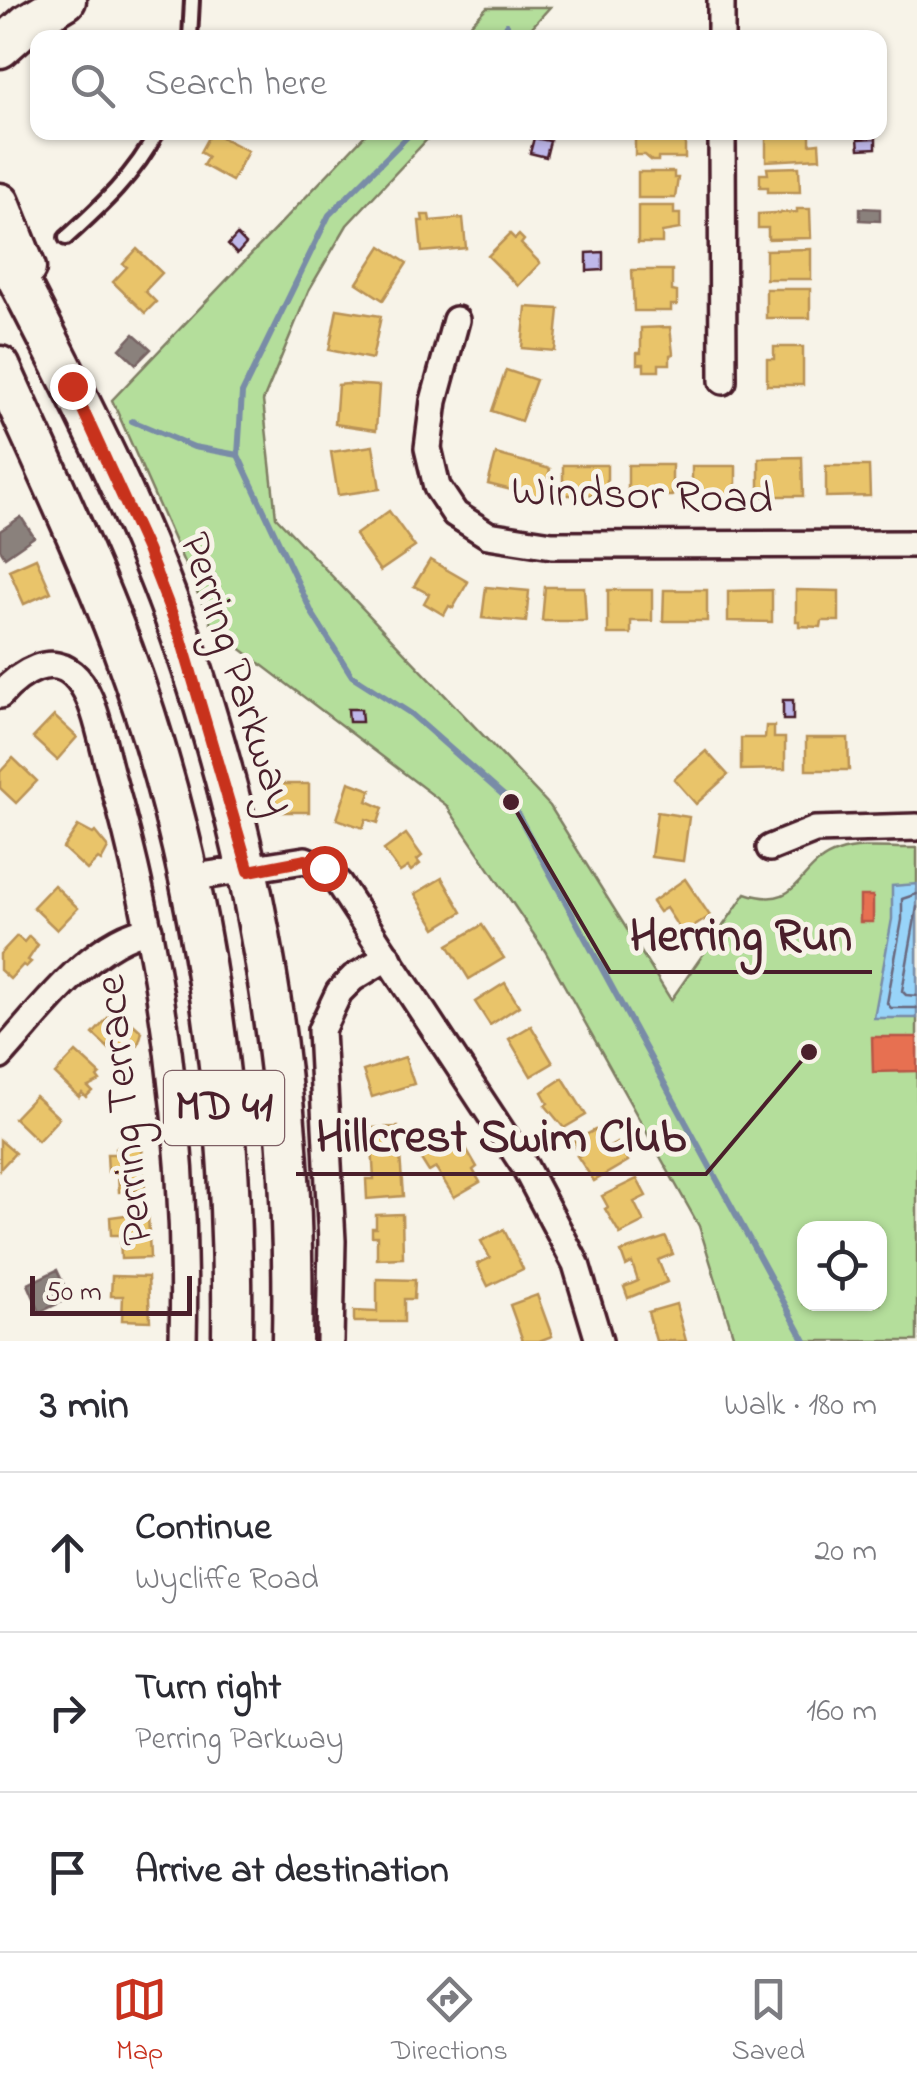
<!DOCTYPE html>
<html lang="en">
<head>
<meta charset="utf-8">
<style>
	:root { --surface:#fff; --page:#f7f7f7; --text:#2b2b33; --muted:#7c7c81; --line:#e1e1e2; --accent:#c8321e }
	body { margin:0; font-family:"Indie Flower",sans-serif; background:var(--page); color:var(--text) }
	.controls { position:absolute; right:30px; bottom:30px; display:grid; overflow:hidden; border-radius:20px; box-shadow:0 2px 8px #0004 }
	.controls button { width:90px; height:90px; display:grid; place-items:center; padding:0; border:0; border-bottom:2px solid var(--line); background:var(--surface); color:var(--text); font:50px sans-serif }
	.scale { position:absolute; left:30px; bottom:25px; width:162px; box-sizing:border-box; padding-left:10px; border:5px solid #4a1f2b; border-top:0; font-size:28px; line-height:35px; white-space:nowrap; color:#4a1f2b; -webkit-text-stroke:8px #f7f3e8; paint-order:stroke }
	.stop { position:absolute; width:30px; height:30px; margin:-22px; border:8px solid #c8321e; border-radius:50%; background:#fff }
	.stop.end { background:#c8321e; border-color:#fff; box-shadow:0 2px 10px #0008 }
	.list { margin:0; padding:0; list-style:none }
	h2 { display:flex; justify-content:space-between; align-items:center; height:130px; margin:0; padding:0 40px; font-size:42px }
	h2 small { font-size:32px; font-weight:400; color:var(--muted) }
	.list li { display:grid; grid-template-columns:65px 1fr auto; gap:30px; align-items:center; box-sizing:border-box; height:160px; padding:0 40px; border-top:2px solid var(--line) }
	.list b { display:block; font-size:38px; white-space:nowrap }
	.list p { margin:0; font-size:32px; white-space:nowrap; color:var(--muted) }
	.list em { font-size:32px; font-style:normal; color:var(--muted) }
	.icon { flex:none; width:55px; height:55px; fill:none; stroke:currentColor; stroke-width:2; stroke-linecap:round; stroke-linejoin:round }
	.map { position:relative; flex:none; width:917px; height:1341px; overflow:hidden }
	.search { position:absolute; background:var(--surface); box-shadow:0 2px 8px #0004; left:30px; right:30px; top:30px; height:110px; display:flex; align-items:center; gap:25px; box-sizing:border-box; padding:0 35px; border-radius:20px; color:var(--muted); font-size:38px }
	.sheet { height:610px; background:var(--surface) }
	nav { display:flex; justify-content:space-around; align-items:center; box-sizing:border-box; height:140px; border-top:2px solid var(--line); background:var(--surface); font-size:28px; color:var(--muted) }
	nav a { display:grid; justify-items:center; gap:5px }
	nav .on { color:var(--accent) }
	.map>svg:first-child { display:block }
	.green { fill:#b4de9b; stroke:#7f7e63; stroke-width:2.5; fill-rule:evenodd }
	.water { fill:#98d4f9; stroke:#798ca7; stroke-width:2.5 }
	.homes { fill:#e9c46a; stroke:#b99257; stroke-width:2.5 }
	.shops { fill:#e76f51; stroke:#b85746; stroke-width:2.5 }
	.industry { fill:#8a817c; stroke:#776464; stroke-width:2.5 }
	.lines { fill:none; stroke-linecap:round; stroke-linejoin:round }
	.shore { stroke:#69677d; stroke-width:2.5 }
	.stream { stroke:#798ca7; stroke-width:6 }
	.building { fill:#bfb8ea; stroke:#4a1f2b; stroke-width:2.5 }
	.service-casing { stroke:#4a1f2b; stroke-width:20 }
	.minor-casing { stroke:#4a1f2b; stroke-width:32 }
	.primary-casing { stroke:#4a1f2b; stroke-width:45 }
	.service { stroke:#f7f3e8; stroke-width:12 }
	.minor { stroke:#f7f3e8; stroke-width:25 }
	.primary { stroke:#f7f3e8; stroke-width:38 }
	.route { stroke:#c8321e; stroke-width:12 }
	.labels { text-anchor:middle; dominant-baseline:central; stroke-width:10; stroke-linejoin:round; paint-order:stroke }
	.shield { fill:#f7f3e8; stroke:#7e5f64; stroke-width:2.5 }
	.shield-label { font-size:42px; font-weight:bold; fill:#4a1f2b }
	.street-label { font-size:45px; fill:#4a1f2b; stroke:#f7f3e8 }
	.leader { fill:none; stroke:#4a1f2b; stroke-width:4 }
	.callout-dot { fill:#4a1f2b; stroke:#f7f3e8; stroke-width:4 }
	.callout-label { font-size:48px; text-anchor:middle; font-weight:bold; fill:#4a1f2b; stroke:#f7f3e8; stroke-width:10; stroke-linejoin:round; paint-order:stroke }
</style>
</head>
<body>
<div class="map">
<svg width="917" height="1341" viewBox="0 0 917 1341">
	<rect width="100%" height="100%" fill="#f7f3e8"/>
	<filter id="ink" filterUnits="userSpaceOnUse"><feTurbulence type="fractalNoise" baseFrequency=".01" numOctaves="2"/><feDisplacementMap in="SourceGraphic" scale="20" xChannelSelector="R" yChannelSelector="G"/><feConvolveMatrix kernelMatrix="1 2 1 2 8 2 1 2 1" color-interpolation-filters="sRGB"/></filter>
	<g filter="url(#ink)">
		<g class="green">
			<polygon points="487,7 550,7 523,37 458,37"/>
			<path d="M367 133H433L347 225 309 290 263 401 276 517 550 806 671 1000 746 893C801 912 796 865 838 852 861 844 893 849 917 848V1341H735L699 1226 545 951 446 805 213 628 112 400ZM804 1228H880V1304H804Z"/>
		</g>
		<polygon class="water" points="917,884 917,1018 874,1018 892,919 892,886"/>
		<g class="homes">
			<polygon points="211,132 248,151 232,181 203,165 208,157 200,152"/>
			<polygon points="766,132 810,132 810,144 819,143 820,158 766,161"/>
			<polygon points="635,135 685,135 685,158 658,158 658,161 652,161 645,155 635,155"/>
			<polygon points="799,167 800,192 768,192 768,187 760,187 760,174 768,174 767,168"/>
			<polygon points="638,172 674,172 674,178 678,178 675,198 638,198"/>
			<polygon points="638,206 674,206 674,214 680,214 680,229 662,232 662,243 638,243"/>
			<polygon points="797,209 810,209 811,238 768,239 768,228 758,228 758,214 797,212"/>
			<polygon points="422,215 429,215 430,221 463,218 466,248 422,252 419,221 423,221"/>
			<polygon points="510,234 515,239 519,235 524,240 521,244 540,263 518,286 488,256"/>
			<polygon points="381,246 407,263 383,300 357,283"/>
			<polygon points="137,249 162,273 145,291 156,302 145,313 113,282 127,267 123,264"/>
			<polygon points="811,249 811,279 766,279 766,250"/>
			<polygon points="632,270 672,270 672,291 677,292 677,305 671,305 671,311 634,311"/>
			<rect x="766" y="289" width="44" height="29"/>
			<polygon points="526,307 559,309 555,351 522,348"/>
			<polygon points="337,309 381,316 372,359 329,350"/>
			<polygon points="670,327 673,354 670,355 670,364 659,364 659,371 644,371 644,364 637,364 637,353 641,353 641,328"/>
			<polygon points="774,347 803,347 803,385 767,385 767,359 774,359"/>
			<polygon points="506,370 536,380 521,421 492,411"/>
			<polygon points="348,384 379,386 376,430 335,424 338,385"/>
			<polygon points="373,446 380,489 338,495 331,452"/>
			<polygon points="496,454 550,469 543,498 488,484"/>
			<polygon points="802,457 803,496 759,496 759,458"/>
			<rect x="563" y="465" width="44" height="30"/>
			<rect x="628" y="465" width="44" height="31"/>
			<rect x="692" y="466" width="44" height="30"/>
			<polygon points="826,466 869,466 870,496 826,497"/>
			<polygon points="389,511 415,547 380,571 355,535"/>
			<polygon points="36,558 51,592 24,604 9,570"/>
			<polygon points="430,560 468,582 453,608 449,606 444,615 424,603 429,594 414,586"/>
			<polygon points="486,587 529,591 526,622 482,618"/>
			<polygon points="545,587 584,587 586,621 542,621"/>
			<polygon points="608,590 652,590 652,621 631,621 631,634 608,634"/>
			<polygon points="664,590 707,590 707,621 663,621"/>
			<polygon points="772,590 772,622 728,621 728,591"/>
			<polygon points="796,590 839,591 839,621 822,621 821,627 799,626 799,621 796,621"/>
			<polygon points="54,716 77,737 57,760 33,738"/>
			<polygon points="766,726 774,726 774,738 785,738 785,769 741,770 741,738 765,738"/>
			<polygon points="806,738 848,738 849,770 806,770"/>
			<polygon points="706,751 728,775 696,804 674,779"/>
			<polygon points="13,758 37,781 16,803 0,788 0,772"/>
			<polygon points="349,782 371,790 367,801 383,808 378,823 366,819 363,828 337,819"/>
			<rect x="275" y="784" width="34" height="28"/>
			<polygon points="657,812 689,817 683,861 651,857"/>
			<polygon points="78,826 93,834 95,832 108,848 101,861 98,859 87,870 63,848"/>
			<polygon points="406,834 422,856 417,860 420,864 411,871 408,867 400,872 384,850"/>
			<polygon points="442,878 462,912 436,928 415,894"/>
			<polygon points="685,879 710,916 683,934 666,908 659,912 652,902"/>
			<polygon points="54,885 78,908 57,930 33,907"/>
			<polygon points="482,925 504,958 469,979 448,945"/>
			<polygon points="17,936 24,942 29,936 38,945 28,960 31,962 26,967 23,965 10,979 0,970 0,954"/>
			<polygon points="505,983 519,1006 490,1025 475,1002"/>
			<polygon points="116,1009 142,1032 138,1045 134,1041 119,1058 93,1034"/>
			<polygon points="531,1026 553,1063 531,1076 509,1039"/>
			<polygon points="76,1052 100,1074 97,1077 100,1081 88,1087 92,1091 86,1097 82,1093 79,1097 55,1074"/>
			<polygon points="405,1057 414,1084 372,1097 363,1071"/>
			<polygon points="563,1078 586,1115 564,1128 545,1105 548,1103 542,1092"/>
			<polygon points="35,1096 59,1118 38,1141 14,1118"/>
			<polygon points="398,1127 403,1196 367,1199 366,1179 374,1179 371,1128"/>
			<polygon points="595,1130 606,1149 617,1143 628,1161 594,1181 577,1156 580,1155 573,1142"/>
			<polygon points="450,1135 458,1148 464,1145 477,1167 473,1170 480,1182 454,1197 436,1168 429,1172 419,1156"/>
			<polygon points="0,1140 15,1153 0,1169"/>
			<polygon points="142,1146 145,1190 119,1192 118,1172 108,1172 107,1154 116,1154 115,1148"/>
			<polygon points="637,1179 646,1196 634,1202 644,1222 620,1234 605,1209 608,1207 602,1196"/>
			<polygon points="148,1212 150,1258 121,1259 120,1235 111,1235 110,1217"/>
			<polygon points="402,1214 403,1258 377,1259 377,1236 372,1236 372,1228 376,1228 376,1215"/>
			<polygon points="504,1230 523,1269 488,1286 477,1264 490,1258 481,1241"/>
			<polygon points="666,1237 673,1254 658,1260 667,1282 628,1298 624,1287 638,1281 632,1263 626,1266 621,1252"/>
			<polygon points="112,1276 148,1277 150,1321 122,1320 123,1296 111,1296"/>
			<polygon points="377,1279 415,1280 414,1299 404,1299 404,1322 354,1322 354,1311 377,1312"/>
			<polygon points="537,1295 552,1336 539,1341 523,1341 510,1305"/>
			<polygon points="676,1304 686,1341 656,1341 648,1312"/>
		</g>
		<g class="shops">
			<rect x="860" y="896" width="13" height="26"/>
			<polygon points="872,1037 917,1037 917,1071 873,1072"/>
		</g>
		<g class="industry">
			<polygon points="860,208 880,209 880,221 860,220"/>
			<polygon points="134,334 151,349 136,364 120,349"/>
			<polygon points="21,517 34,537 5,557 0,549 0,531"/>
			<polygon points="57,1270 70,1298 40,1312 28,1284"/>
		</g>
		<g class="lines">
			<g class="shore">
				<polyline points="917,894 902,899 902,920 887,1003 891,1008 917,1008"/>
				<polyline points="917,907 902,991 906,995 917,996"/>
			</g>
			<g class="stream">
				<polyline points="500,38 507,25"/>
				<polyline points="412,132 329,215 242,393 238,455 312,613 352,676 410,713 511,802 805,1341"/>
				<polyline points="132,421 194,447 238,455"/>
			</g>
		</g>
		<g class="building">
			<polygon points="534,138 550,141 546,157 530,153"/>
			<polygon points="876,138 876,148 859,149 858,139"/>
			<polygon points="237,235 246,244 237,254 228,245"/>
			<polygon points="603,252 603,270 587,271 587,253"/>
			<rect x="783" y="700" width="10" height="20"/>
			<polygon points="348,709 361,709 362,722 349,722"/>
		</g>
		<g class="lines">
			<g class="service-casing">
				<g id="service">
					<polyline points="190,38 192,0"/>
					<path d="M66 238C101 206 135 175 157 132"/>
				</g>
			</g>
			<g class="minor-casing">
				<g id="minor">
					<polyline points="721,0 721,38"/>
					<polyline points="722,132 723,381"/>
					<polyline points="456,320 434,401 428,448 437,487 455,514 488,535 552,545 917,544"/>
					<path d="M0 695C19 674 52 650 77 678 95 697 103 746 110 771 163 955 188 1150 183 1341"/>
					<polyline points="770,848 815,830 917,827"/>
					<polyline points="189,878 305,860 324,868 339,884 525,1167 576,1264 599,1341"/>
					<path d="M0 1056C38 1015 92 939 149 930"/>
					<polyline points="330,1341 332,1241 321,1030 339,992 353,978 388,957"/>
				</g>
			</g>
			<g class="primary-casing">
				<g id="primary">
					<polyline points="0,48 28,23 66,0"/>
					<polyline points="0,203 26,268"/>
					<path d="M0 245C65 372 134 501 181 636 260 863 297 1101 292 1341"/>
					<path d="M0 366C42 460 87 554 123 650 205 872 235 1106 232 1341"/>
				</g>
			</g>
			<use href="#service" class="service"/>
			<use href="#minor" class="minor"/>
			<use href="#primary" class="primary"/>
		</g>
	</g>
	<g class="lines" filter="url(#ink)">
		<polyline class="route" points="72,386 147,550 180,635 249,871 306,860 324,868"/>
	</g>
	<g class="labels">
		<rect class="shield" x="164" y="1071" width="120" height="74" rx="8"/>
		<g class="shield-label">
			<text x="224" y="1108">MD 41</text>
		</g>
		<g class="street-label">
			<text transform="translate(642 497) rotate(2)">Windsor Road</text>
			<text transform="translate(236 674) rotate(72)">Perring Parkway</text>
			<text transform="translate(126 1110) rotate(-96)">Perring Terrace</text>
		</g>
	</g>
	<path class="leader" d="M511 802L610 972H872M809 1052L706 1174H296"/>
	<g class="callout-dot">
		<circle cx="511" cy="802" r="10"/>
		<circle cx="809" cy="1052" r="10"/>
	</g>
	<g class="callout-label">
		<text x="741" y="950">Herring Run</text>
		<text x="501" y="1151">Hillcrest Swim Club</text>
	</g>
</svg>
<div class="controls">
<button><svg class="icon" aria-label="locate" viewBox="0 0 24 24"><circle cx="12" cy="12" r="6"/><path d="M12 2v4M12 18v4M2 12h4M18 12h4"/></svg></button>
</div>
<div class="scale">50 m</div>
<div class="stop" style="left:324px;top:868px"></div>
<div class="stop end" style="left:72px;top:386px"></div>
<div class="search"><svg class="icon" aria-label="search" viewBox="0 0 24 24"><circle cx="10" cy="10" r="6"/><path d="M15 15l6 6"/></svg>Search here</div>
</div>
<section class="sheet">
<h2>3 min<small>Walk · 180 m</small></h2>
<ul class="list">
<li><svg class="icon" aria-label="ahead" viewBox="0 0 24 24"><path d="M12 20V5M6 11l6-6 6 6"/></svg><div><b>Continue</b><p>Wycliffe Road</p></div><em>20 m</em></li>
<li><svg class="icon" aria-label="right" viewBox="0 0 24 24"><path d="M7 20v-9h11M14 6l5 5-5 5"/></svg><div><b>Turn right</b><p>Perring Parkway</p></div><em>160 m</em></li>
<li><svg class="icon" aria-label="arrive" viewBox="0 0 24 24"><path d="M6 21V4h12l-3 4 3 4H6"/></svg><div><b>Arrive at destination</b></div></li>
</ul>
</section>
<nav>
<a class="on"><svg class="icon" aria-label="map" viewBox="0 0 24 24"><path d="M3 6l6-2 6 2 6-2v14l-6 2-6-2-6 2zM9 4v14M15 6v14"/></svg>Map</a>
<a><svg class="icon" aria-label="directions" viewBox="0 0 24 24"><path d="M12 3l9 9-9 9-9-9zM9 14v-3h6M13 9l2 2-2 2"/></svg>Directions</a>
<a><svg class="icon" aria-label="saved" viewBox="0 0 24 24"><path d="M7 4h10v16l-5-4-5 4z"/></svg>Saved</a>
</nav>
</body>
</html>
